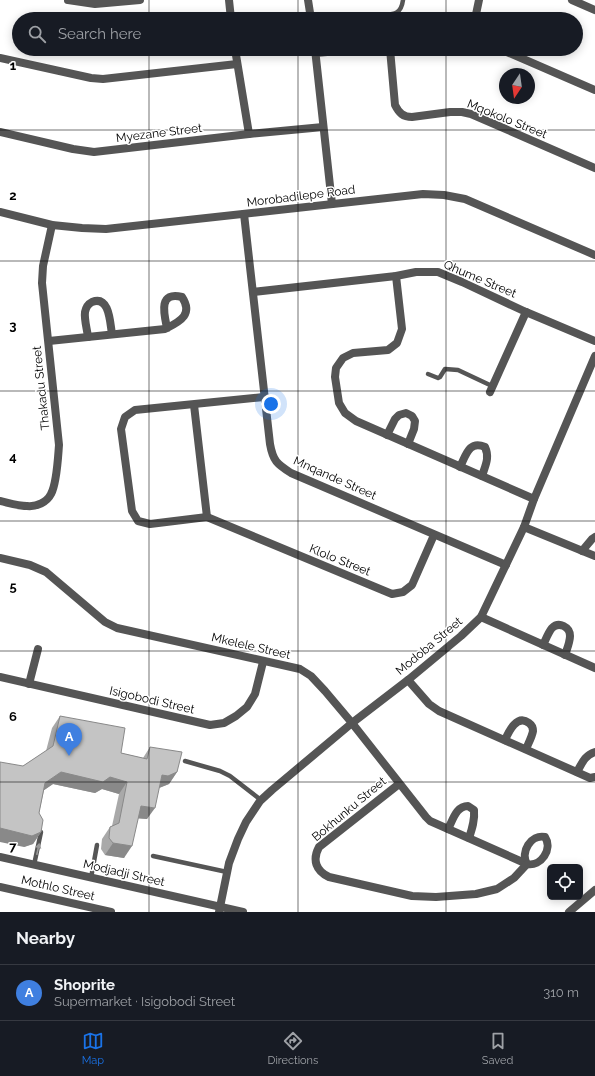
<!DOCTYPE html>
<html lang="en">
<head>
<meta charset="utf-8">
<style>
	:root { --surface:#171b24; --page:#242831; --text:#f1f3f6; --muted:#9ea1a6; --line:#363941; --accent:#1a73e8 }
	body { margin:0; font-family:Raleway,sans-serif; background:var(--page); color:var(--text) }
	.controls { position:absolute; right:12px; bottom:12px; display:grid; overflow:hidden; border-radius:6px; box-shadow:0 2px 10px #0003 }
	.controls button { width:36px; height:36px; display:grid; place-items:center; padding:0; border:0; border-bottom:1px solid var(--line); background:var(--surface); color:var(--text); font:20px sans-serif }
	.compass { position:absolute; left:499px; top:68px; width:36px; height:36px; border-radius:50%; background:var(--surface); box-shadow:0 2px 10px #0003; rotate:193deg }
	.you { position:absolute; left:271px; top:404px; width:14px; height:14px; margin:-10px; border:3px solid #fff; border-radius:50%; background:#1a73e8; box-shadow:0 0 0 6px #1a73e833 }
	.badge { display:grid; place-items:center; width:26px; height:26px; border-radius:50%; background:var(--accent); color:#fff; font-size:13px; font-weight:700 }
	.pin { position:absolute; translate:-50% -33px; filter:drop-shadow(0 1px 2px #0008) }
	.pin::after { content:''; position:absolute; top:21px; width:14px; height:12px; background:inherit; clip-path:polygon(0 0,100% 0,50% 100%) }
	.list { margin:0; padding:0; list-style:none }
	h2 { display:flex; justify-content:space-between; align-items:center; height:52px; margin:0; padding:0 16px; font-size:17px }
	h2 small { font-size:13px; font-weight:400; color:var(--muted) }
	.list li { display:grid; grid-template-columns:26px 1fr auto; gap:12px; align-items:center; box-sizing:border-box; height:56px; padding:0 16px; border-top:1px solid var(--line) }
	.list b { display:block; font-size:15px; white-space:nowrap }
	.list p { margin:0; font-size:13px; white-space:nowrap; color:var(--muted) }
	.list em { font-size:13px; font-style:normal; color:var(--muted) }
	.icon { flex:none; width:22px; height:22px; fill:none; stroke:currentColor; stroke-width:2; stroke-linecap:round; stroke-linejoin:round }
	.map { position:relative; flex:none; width:595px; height:912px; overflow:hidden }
	.search { position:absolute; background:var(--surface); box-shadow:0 2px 10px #0003; left:12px; right:12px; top:12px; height:44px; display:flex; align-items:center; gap:10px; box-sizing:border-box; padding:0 14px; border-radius:22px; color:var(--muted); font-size:15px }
	.sheet { height:108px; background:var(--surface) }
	nav { display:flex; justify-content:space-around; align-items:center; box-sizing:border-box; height:56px; border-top:1px solid var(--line); background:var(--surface); font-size:11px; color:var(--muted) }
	nav a { display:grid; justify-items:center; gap:2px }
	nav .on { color:var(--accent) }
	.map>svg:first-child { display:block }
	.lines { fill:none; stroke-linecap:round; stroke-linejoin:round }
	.service { stroke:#555; stroke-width:4.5 }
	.minor { stroke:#555; stroke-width:8 }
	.tertiary { stroke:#555; stroke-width:8 }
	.wall { fill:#a9a9a9 }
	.shaded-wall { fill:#898989 }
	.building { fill:#c4c4c4; stroke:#898989 }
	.oneway { fill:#999 }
	.grid { fill:none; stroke:#000; stroke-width:1; stroke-opacity:0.55 }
	.labels { text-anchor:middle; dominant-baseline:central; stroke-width:3; stroke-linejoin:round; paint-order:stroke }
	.street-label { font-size:12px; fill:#000; stroke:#fff }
	.grid-label { font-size:13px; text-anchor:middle; font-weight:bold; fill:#000; stroke:#fff; stroke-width:3; stroke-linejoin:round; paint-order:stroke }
</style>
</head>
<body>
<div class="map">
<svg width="595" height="912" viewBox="0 0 595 912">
	<rect width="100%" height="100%" fill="#fff"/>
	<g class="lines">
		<g class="service">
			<path d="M371 19C382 9 400 23 403 0"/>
			<polyline points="428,374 438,378 440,377 445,369 458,370 492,386"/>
			<polyline points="185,761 220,771 230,776 261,800"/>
			<polyline points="153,856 227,872"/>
			<polyline points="34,865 41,832"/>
			<polyline points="91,878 97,845"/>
		</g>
		<g class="minor">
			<polyline points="68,0 95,4 140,0"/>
			<polyline points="229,0 231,19"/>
			<polyline points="308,0 311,19"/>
			<polyline points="572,0 595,10"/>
			<polyline points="475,19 479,0"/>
			<polyline points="235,49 249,134"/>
			<polyline points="315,49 332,204"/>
			<path d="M390 49 395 105C399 113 403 117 412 117L450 112H462L471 114 595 168"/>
			<polyline points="500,49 595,90"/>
			<polyline points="315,53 364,49"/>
			<polyline points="0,58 91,78 103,79 237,64"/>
			<polyline points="0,132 73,149 94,152 249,134 323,127"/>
			<polyline points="0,212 52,225 82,228 106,229 423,194 444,195 465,199 595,255"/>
			<path d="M244 214 270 444C273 461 277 464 291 473L506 565"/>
			<polyline points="396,276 402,329 397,343 388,350 353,353 343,358 336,368 335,377 339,403 345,413 356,421 534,499"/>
			<polyline points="253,292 396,276 416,272 438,272 462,282 526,312 595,341"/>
			<path d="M88 337C87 329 84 319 85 312 86 307 88 304 92 302 110 295 110 324 112 334"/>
			<path d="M49 341 165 329 167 328C181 321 193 314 182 297 158 291 164 314 167 328"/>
			<polyline points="490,392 526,312"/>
			<polyline points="264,397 135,410 125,417 121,429 132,511 138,521 150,524 207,517 392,594 403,592 412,585 434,535"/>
			<polyline points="194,405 207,517"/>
			<polyline points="387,435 395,419 399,415 406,413 412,416 415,421 414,429 408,444"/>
			<path d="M460 467C466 455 469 440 485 447 490 458 485 466 482 476"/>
			<path d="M0 501C9 503 18 506 27 506 37 507 47 502 51 494 57 483 58 457 59 445L42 283 43 266 52 225"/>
			<polyline points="524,527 595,556"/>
			<polyline points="582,551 592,539 595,537"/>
			<path d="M0 558 30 565 46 572 105 622 117 628 300 669 311 676 325 691 352 723 426 817 430 821 527 864C541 867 553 849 545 837 531 834 520 852 527 864"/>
			<polyline points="481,617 595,668"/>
			<path d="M543 645C546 639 548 633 552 628 559 621 570 627 570 636 570 642 567 649 565 655"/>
			<polyline points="0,677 210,725 224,723 236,716 247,707 255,694 263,662"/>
			<polyline points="408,680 429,704 439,711 590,778 595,777"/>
			<polyline points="29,684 38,649"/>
			<path d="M505 740C509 731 517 714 529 723 532 725 533 728 533 731 532 737 528 744 526 749"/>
			<path d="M577 772C582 763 585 755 595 752"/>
			<path d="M399 784 319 847C312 860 316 871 329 877L412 896 436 897 476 894 497 889 514 878 527 864"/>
			<path d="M448 829C453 820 456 806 468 806L474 810C475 820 472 829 469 838"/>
			<polyline points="0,887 111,912"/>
			<polyline points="219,912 229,863 238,839 246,822 260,801 272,790 352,723 408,680 461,636 481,617 524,527 534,499 595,356"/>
		</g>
		<g class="tertiary">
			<polyline points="0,857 243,912"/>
			<polyline points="569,912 595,890"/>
		</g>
	</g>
	<polygon class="wall" points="60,716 121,753 143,758 150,747 177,772 169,784 159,788 147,819 138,818 124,858 105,855 101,849 102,839 110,827 112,826 119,794 102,789 95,793 53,784 44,790 39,813 41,832 33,844 24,847 23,766 46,751 52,728"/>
	<g class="shaded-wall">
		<polygon points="61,772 110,777 127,782 119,794 102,789 95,793 53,784 37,795 45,783"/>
		<polygon points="177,772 169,784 159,788 162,775"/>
		<polygon points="141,806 155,808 147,819 132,818"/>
		<polygon points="0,828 41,832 33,844 24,847 0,842"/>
		<polygon points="113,843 132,846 124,858 105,855"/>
	</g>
	<polygon class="building" points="60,716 125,728 121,753 147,759 150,747 182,752 177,772 168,776 162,775 155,808 141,806 132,846 113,843 109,838 110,827 119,823 127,782 110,777 103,782 61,772 45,783 39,813 43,820 41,832 32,836 0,828 0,762 23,766 53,746"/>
	<defs><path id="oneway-solid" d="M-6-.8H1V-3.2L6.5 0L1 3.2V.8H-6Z"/></defs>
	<use class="oneway" href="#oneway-solid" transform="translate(38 849) rotate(-78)"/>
	<path class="grid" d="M149 0V19M298 0V19M446 0V19M149 49V912M298 49V912M446 49V912M0 130H595M0 261H595M0 391H595M0 521H595M0 651H595M0 782H595"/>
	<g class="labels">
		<g class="street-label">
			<text transform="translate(507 119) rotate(22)">Mqokolo Street</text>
			<text transform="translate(159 133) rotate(-7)">Myezane Street</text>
			<text transform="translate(301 196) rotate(-7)">Morobadilepe Road</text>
			<text transform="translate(480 279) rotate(23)">Qhume Street</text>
			<text transform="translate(41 388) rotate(-96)">Thakadu Street</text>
			<text transform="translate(335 478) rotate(24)">Mnqande Street</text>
			<text transform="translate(340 560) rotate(22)">Klolo Street</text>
			<text transform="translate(251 646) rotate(13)">Mkelele Street</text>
			<text transform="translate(429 646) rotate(-40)">Modoba Street</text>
			<text transform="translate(152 700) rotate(13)">Isigobodi Street</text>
			<text transform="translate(349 809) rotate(-40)">Bokhunku Street</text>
			<text transform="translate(124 873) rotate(13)">Modjadji Street</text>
			<text transform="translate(58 888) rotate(13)">Mothlo Street</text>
		</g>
	</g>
	<g class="grid-label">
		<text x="13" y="70">1</text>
		<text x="13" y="200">2</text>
		<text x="13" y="330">3</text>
		<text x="13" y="461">4</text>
		<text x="13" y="591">5</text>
		<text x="13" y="721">6</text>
		<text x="13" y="851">7</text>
	</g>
</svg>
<div class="controls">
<button><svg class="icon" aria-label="locate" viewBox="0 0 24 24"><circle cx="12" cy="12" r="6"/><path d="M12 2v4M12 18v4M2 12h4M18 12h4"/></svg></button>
</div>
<svg class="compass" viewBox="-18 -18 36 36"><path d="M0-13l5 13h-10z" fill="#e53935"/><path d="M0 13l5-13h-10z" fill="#9ea1a6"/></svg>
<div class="you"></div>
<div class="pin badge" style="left:69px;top:756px;background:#3f7fe0">A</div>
<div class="search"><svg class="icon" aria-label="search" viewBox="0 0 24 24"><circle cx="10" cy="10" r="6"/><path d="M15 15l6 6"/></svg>Search here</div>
</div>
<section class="sheet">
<h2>Nearby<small></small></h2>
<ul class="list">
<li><span class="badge" style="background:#3f7fe0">A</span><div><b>Shoprite</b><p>Supermarket · Isigobodi Street</p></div><em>310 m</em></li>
</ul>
</section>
<nav>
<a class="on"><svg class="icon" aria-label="map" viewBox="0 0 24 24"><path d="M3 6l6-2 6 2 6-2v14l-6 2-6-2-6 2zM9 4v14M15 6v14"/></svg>Map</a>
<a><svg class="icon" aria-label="directions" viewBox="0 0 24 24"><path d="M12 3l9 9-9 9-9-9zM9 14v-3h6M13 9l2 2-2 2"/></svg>Directions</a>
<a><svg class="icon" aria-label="saved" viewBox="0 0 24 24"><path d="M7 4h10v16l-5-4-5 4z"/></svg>Saved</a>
</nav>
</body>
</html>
